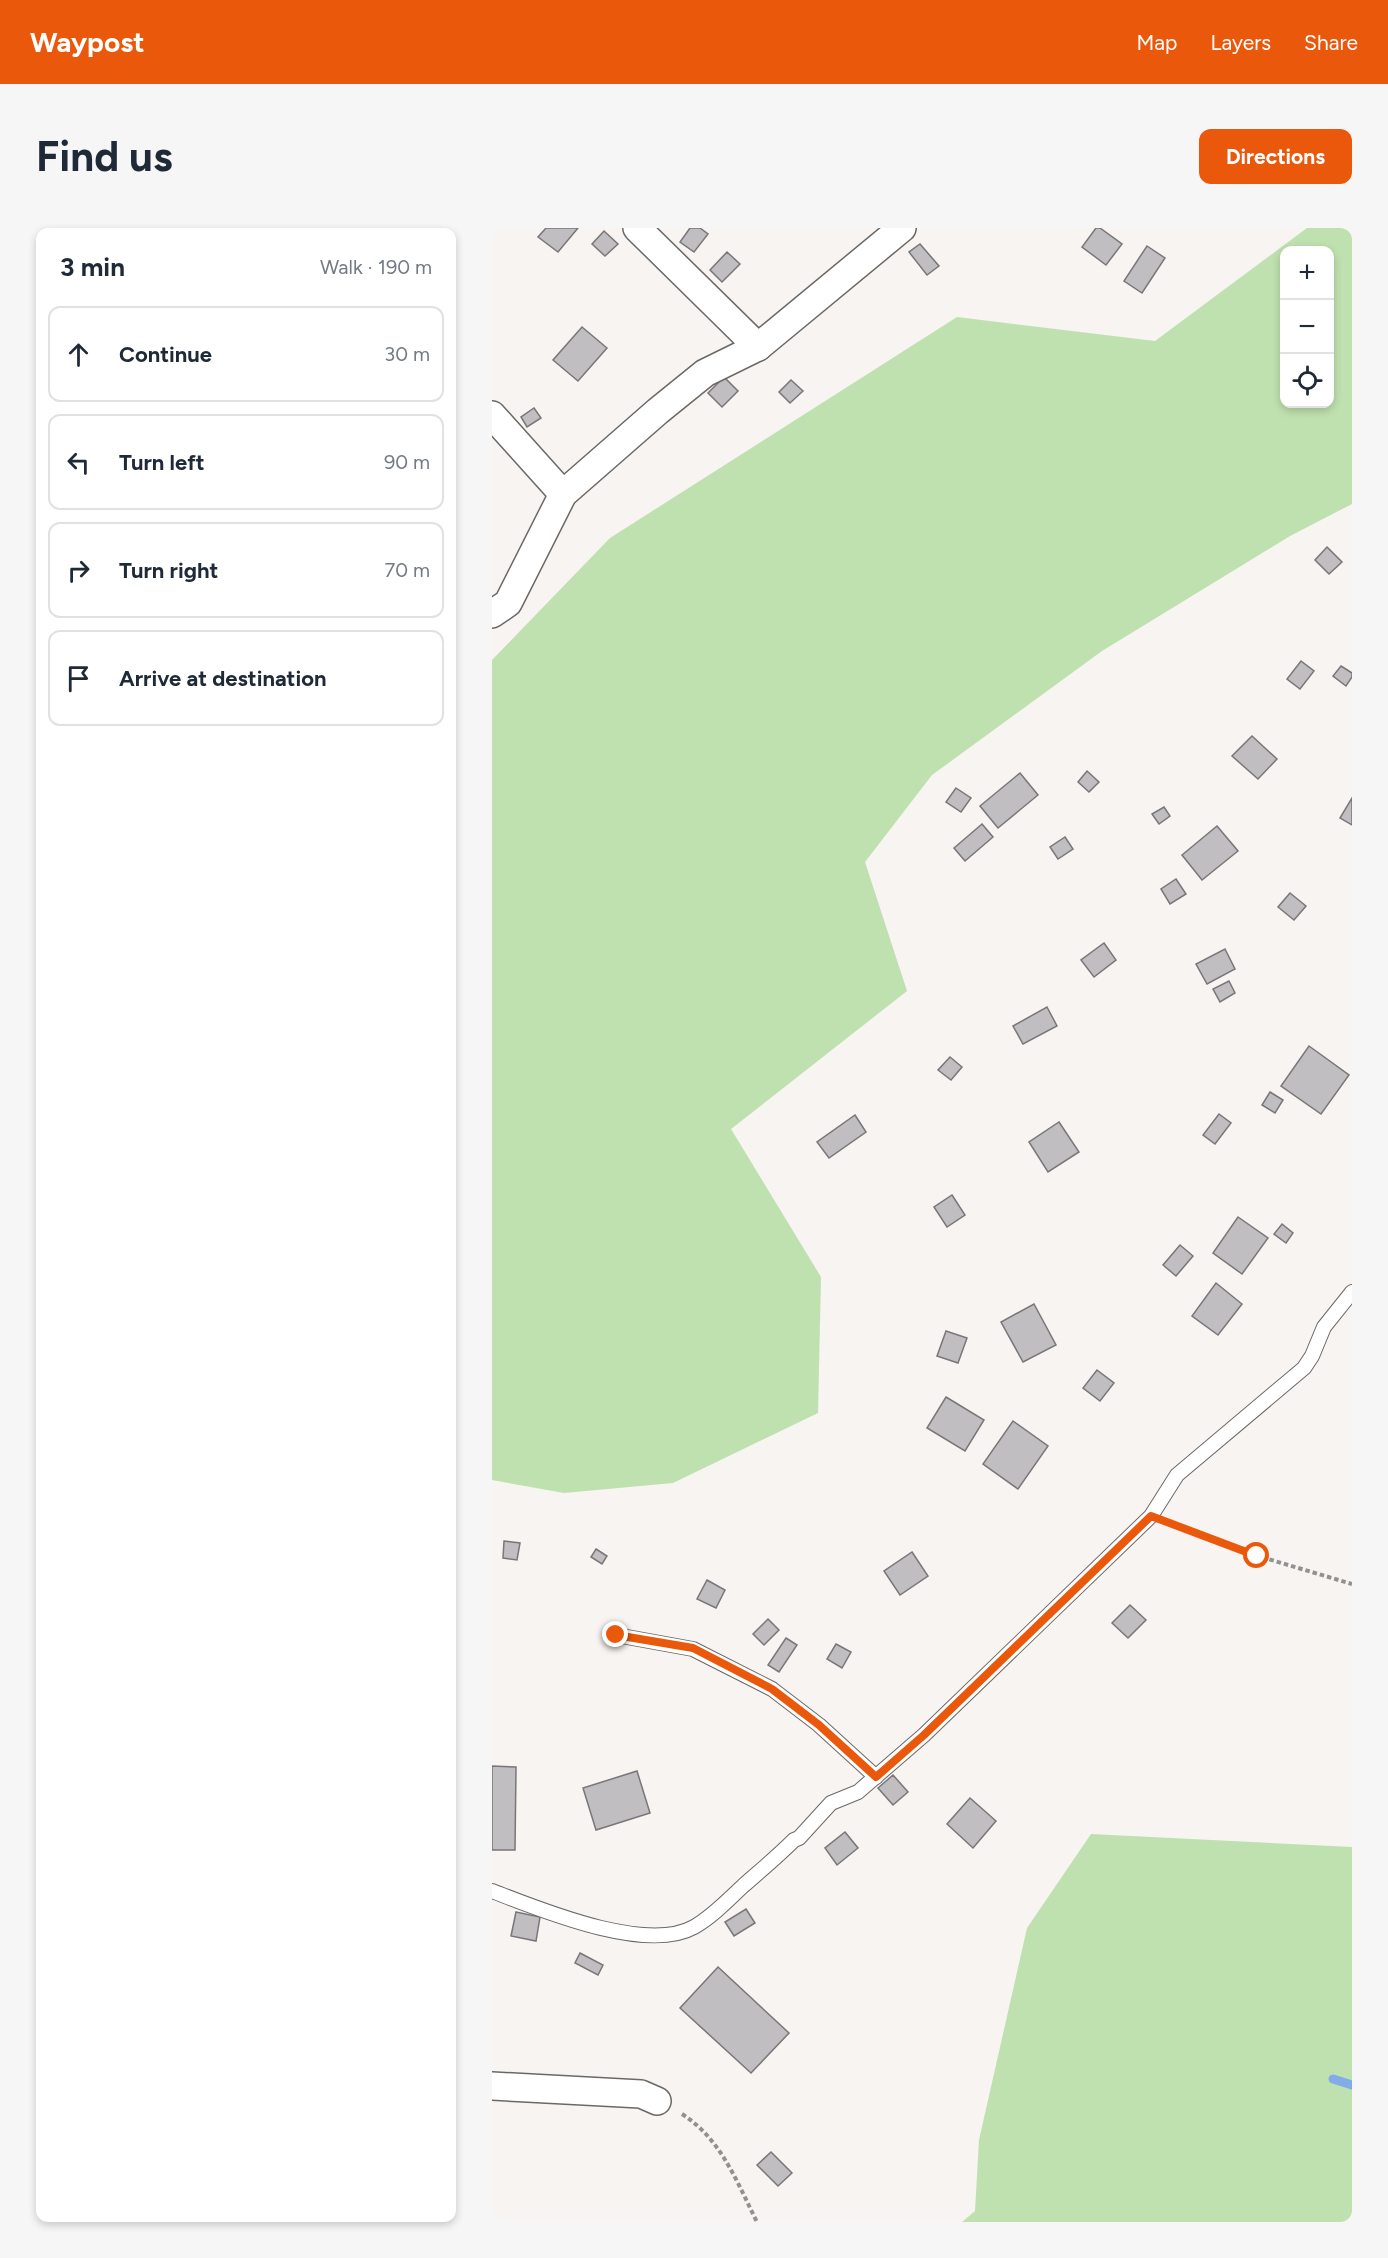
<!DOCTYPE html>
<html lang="en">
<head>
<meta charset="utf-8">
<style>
	:root { --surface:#fff; --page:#f6f6f7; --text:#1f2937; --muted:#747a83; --line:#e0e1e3; --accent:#ea580c }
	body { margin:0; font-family:Figtree,sans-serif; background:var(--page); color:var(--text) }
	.controls { position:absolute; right:18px; top:18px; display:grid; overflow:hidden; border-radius:12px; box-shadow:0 3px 9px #0003 }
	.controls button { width:54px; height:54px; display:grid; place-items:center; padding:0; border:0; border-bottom:2px solid var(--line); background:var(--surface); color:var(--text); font:30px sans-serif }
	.stop { position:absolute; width:18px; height:18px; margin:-14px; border:4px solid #ea580c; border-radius:50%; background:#fff }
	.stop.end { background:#ea580c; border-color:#fff; box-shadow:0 2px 6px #0008 }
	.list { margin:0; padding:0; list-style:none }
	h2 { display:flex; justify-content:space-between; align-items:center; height:78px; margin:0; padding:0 24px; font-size:26px }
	h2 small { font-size:20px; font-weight:400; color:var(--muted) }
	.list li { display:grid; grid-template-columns:39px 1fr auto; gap:18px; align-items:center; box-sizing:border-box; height:96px; margin:0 12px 12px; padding:0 12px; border:2px solid var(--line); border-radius:12px }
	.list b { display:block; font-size:22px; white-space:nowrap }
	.list em { font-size:20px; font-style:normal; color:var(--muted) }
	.icon { flex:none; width:33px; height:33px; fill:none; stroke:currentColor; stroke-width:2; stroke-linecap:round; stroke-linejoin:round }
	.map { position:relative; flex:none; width:860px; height:1994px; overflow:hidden; border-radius:12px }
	header { display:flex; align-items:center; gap:36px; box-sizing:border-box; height:84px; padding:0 30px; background:var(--accent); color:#fff }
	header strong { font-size:28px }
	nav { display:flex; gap:33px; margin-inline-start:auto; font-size:21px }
	.intro { display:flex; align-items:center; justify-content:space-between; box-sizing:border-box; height:144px; padding:0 36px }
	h1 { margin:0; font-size:42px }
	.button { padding:15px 27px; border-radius:12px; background:var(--accent); color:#fff; font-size:21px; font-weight:700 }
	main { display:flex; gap:36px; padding:0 36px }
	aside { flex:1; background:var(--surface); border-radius:12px; box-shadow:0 3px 9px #0003 }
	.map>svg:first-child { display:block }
	.green { fill:#bfe1af; fill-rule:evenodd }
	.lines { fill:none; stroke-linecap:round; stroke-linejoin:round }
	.stream { stroke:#82abea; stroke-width:9 }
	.building { fill:#c0bec0; stroke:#787678; stroke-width:1.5 }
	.lane-casing { stroke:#6b6866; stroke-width:16 }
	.street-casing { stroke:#6b6866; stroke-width:30 }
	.path { stroke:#93918f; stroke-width:4; stroke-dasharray:4.5 3; stroke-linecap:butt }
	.lane { stroke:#fff; stroke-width:14 }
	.street { stroke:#fff; stroke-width:27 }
	.route { stroke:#ea580c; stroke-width:8 }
</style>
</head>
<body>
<header>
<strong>Waypost</strong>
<nav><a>Map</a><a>Layers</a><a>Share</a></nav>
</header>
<div class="intro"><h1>Find us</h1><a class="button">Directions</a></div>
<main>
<aside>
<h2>3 min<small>Walk · 190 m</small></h2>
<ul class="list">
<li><svg class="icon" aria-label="ahead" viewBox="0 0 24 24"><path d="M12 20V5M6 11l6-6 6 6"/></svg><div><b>Continue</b></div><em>30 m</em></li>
<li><svg class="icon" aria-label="left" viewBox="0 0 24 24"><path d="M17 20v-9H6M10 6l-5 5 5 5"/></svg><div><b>Turn left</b></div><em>90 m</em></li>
<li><svg class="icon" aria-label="right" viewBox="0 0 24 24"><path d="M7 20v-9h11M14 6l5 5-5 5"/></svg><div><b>Turn right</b></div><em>70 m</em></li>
<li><svg class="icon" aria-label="arrive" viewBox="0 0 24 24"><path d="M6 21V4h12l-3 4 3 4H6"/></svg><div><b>Arrive at destination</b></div></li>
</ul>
</aside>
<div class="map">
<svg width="860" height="1994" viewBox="0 0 860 1994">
	<rect width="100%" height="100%" fill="#f7f4f1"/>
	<g class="green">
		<path d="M815 0H860V276L798 308 610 423 440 547 373 634 415 763 239 901 329 1049 326 1185 181 1255 72 1265 0 1252V432L118 310 465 89 663 113ZM792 22H838V176H792Z"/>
		<polygon points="599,1606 860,1619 860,1994 470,1994 483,1983 487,1912 535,1700"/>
	</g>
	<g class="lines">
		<polyline class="stream" points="841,1851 860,1857"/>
	</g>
	<g class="building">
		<polygon points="54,0 86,0 66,24 46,9"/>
		<polygon points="198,0 208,0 216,6 202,24 188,14"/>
		<polygon points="604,0 608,0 630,16 614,37 590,19"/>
		<polygon points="112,3 126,16 113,28 100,16"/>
		<polygon points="428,16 447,38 435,47 417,24"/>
		<polygon points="655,18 673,30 650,65 632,53"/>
		<polygon points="235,24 248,36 230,54 218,42"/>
		<polygon points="90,99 115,120 86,153 61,132"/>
		<polygon points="232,149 246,163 230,179 216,165"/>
		<polygon points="299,152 311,163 298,175 287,164"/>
		<polygon points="42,180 49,190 35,199 29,189"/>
		<polygon points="835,319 850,334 837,346 823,332"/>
		<polygon points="809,433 822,443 808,461 795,451"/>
		<polygon points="849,438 860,445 860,449 854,458 841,448"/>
		<polygon points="760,508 785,531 766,551 740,528"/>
		<polygon points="595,543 607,554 597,564 586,554"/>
		<polygon points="528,545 546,567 506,600 488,578"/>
		<polygon points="464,560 479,570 469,584 454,574"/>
		<polygon points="860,570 860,597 848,590"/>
		<polygon points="672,579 678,588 667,596 660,586"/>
		<polygon points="490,596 501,609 473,633 462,620"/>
		<polygon points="725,598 746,623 710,652 690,627"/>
		<polygon points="573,609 581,621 566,631 558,619"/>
		<polygon points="684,651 694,666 678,676 669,661"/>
		<polygon points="798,665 814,678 802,692 786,679"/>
		<polygon points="612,715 624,732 602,749 589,732"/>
		<polygon points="733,721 743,741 715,756 704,736"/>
		<polygon points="737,753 743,765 728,774 721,761"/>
		<polygon points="555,779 565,798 531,816 521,798"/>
		<polygon points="817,818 857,847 829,886 789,858"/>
		<polygon points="458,829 470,839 459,852 446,842"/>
		<polygon points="778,864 791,872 783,885 770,877"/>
		<polygon points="727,886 739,895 723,916 711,907"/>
		<polygon points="363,887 374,904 337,930 325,914"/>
		<polygon points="567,894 587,924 556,944 537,914"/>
		<polygon points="460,967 473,987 455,999 442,979"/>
		<polygon points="746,989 776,1010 750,1046 721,1025"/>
		<polygon points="790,996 801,1005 794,1015 782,1006"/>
		<polygon points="688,1017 701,1028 684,1048 671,1037"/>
		<polygon points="724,1055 750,1076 726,1107 700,1088"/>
		<polygon points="542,1076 564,1117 531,1134 509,1094"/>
		<polygon points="454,1103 475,1110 466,1135 445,1128"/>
		<polygon points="605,1142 622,1155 608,1173 591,1160"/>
		<polygon points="454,1169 492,1192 473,1223 435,1200"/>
		<polygon points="521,1193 556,1218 526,1261 491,1236"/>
		<polygon points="12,1313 28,1315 25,1332 11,1330"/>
		<polygon points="104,1321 115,1328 110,1336 99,1329"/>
		<polygon points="420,1324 436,1348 408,1367 392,1343"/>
		<polygon points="215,1352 233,1362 224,1380 205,1371"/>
		<polygon points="638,1377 654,1392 636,1410 620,1395"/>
		<polygon points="276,1391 287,1402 272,1417 261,1406"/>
		<polygon points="294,1410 305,1417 287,1444 276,1437"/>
		<polygon points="344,1416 359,1424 350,1440 335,1431"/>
		<polygon points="0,1538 24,1539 23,1622 0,1622"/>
		<polygon points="145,1543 158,1585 104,1602 91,1560"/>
		<polygon points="401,1547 416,1564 401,1577 386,1560"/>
		<polygon points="478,1570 504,1593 481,1620 455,1596"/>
		<polygon points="353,1604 366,1620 345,1637 333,1620"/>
		<polygon points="254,1681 263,1695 242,1708 233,1694"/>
		<polygon points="24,1684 48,1689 44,1713 19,1708"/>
		<polygon points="88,1725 111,1737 106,1747 83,1735"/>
		<polygon points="226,1739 297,1805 259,1845 188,1780"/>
		<polygon points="279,1924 300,1945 286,1958 265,1937"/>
	</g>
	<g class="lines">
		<g class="lane-casing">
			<g id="lane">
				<polyline points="124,1407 201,1421 280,1461 327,1497 384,1549"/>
				<path d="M0 1663C47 1681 154 1726 202 1699 220 1689 236 1672 251 1658 268 1643 286 1628 302 1612L307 1610 339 1575 366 1564 432 1507 659 1288 685 1247 812 1140 820 1128 832 1099 860 1064"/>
			</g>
		</g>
		<g class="street-casing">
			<g id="street">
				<polyline points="145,0 266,119"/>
				<polyline points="0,187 71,266"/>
				<polyline points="0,386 16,375 71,266 166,183 213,145 266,119 410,0"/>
				<polyline points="0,1858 149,1866 165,1873"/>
			</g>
		</g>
		<g class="path">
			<polyline points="679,1295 766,1328 860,1356"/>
			<path d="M190 1886C229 1911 245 1954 265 1994"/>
		</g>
		<use href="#lane" class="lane"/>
		<use href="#street" class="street"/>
	</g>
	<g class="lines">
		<polyline class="route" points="124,1407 201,1420 280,1461 327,1497 384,1549 432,1507 659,1288 765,1328"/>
	</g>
</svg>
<div class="controls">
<button>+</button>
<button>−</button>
<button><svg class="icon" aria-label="locate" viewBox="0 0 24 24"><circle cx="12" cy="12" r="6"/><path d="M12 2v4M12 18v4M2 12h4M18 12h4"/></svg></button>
</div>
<div class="stop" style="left:765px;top:1328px"></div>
<div class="stop end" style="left:124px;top:1407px"></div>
</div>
</main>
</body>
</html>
